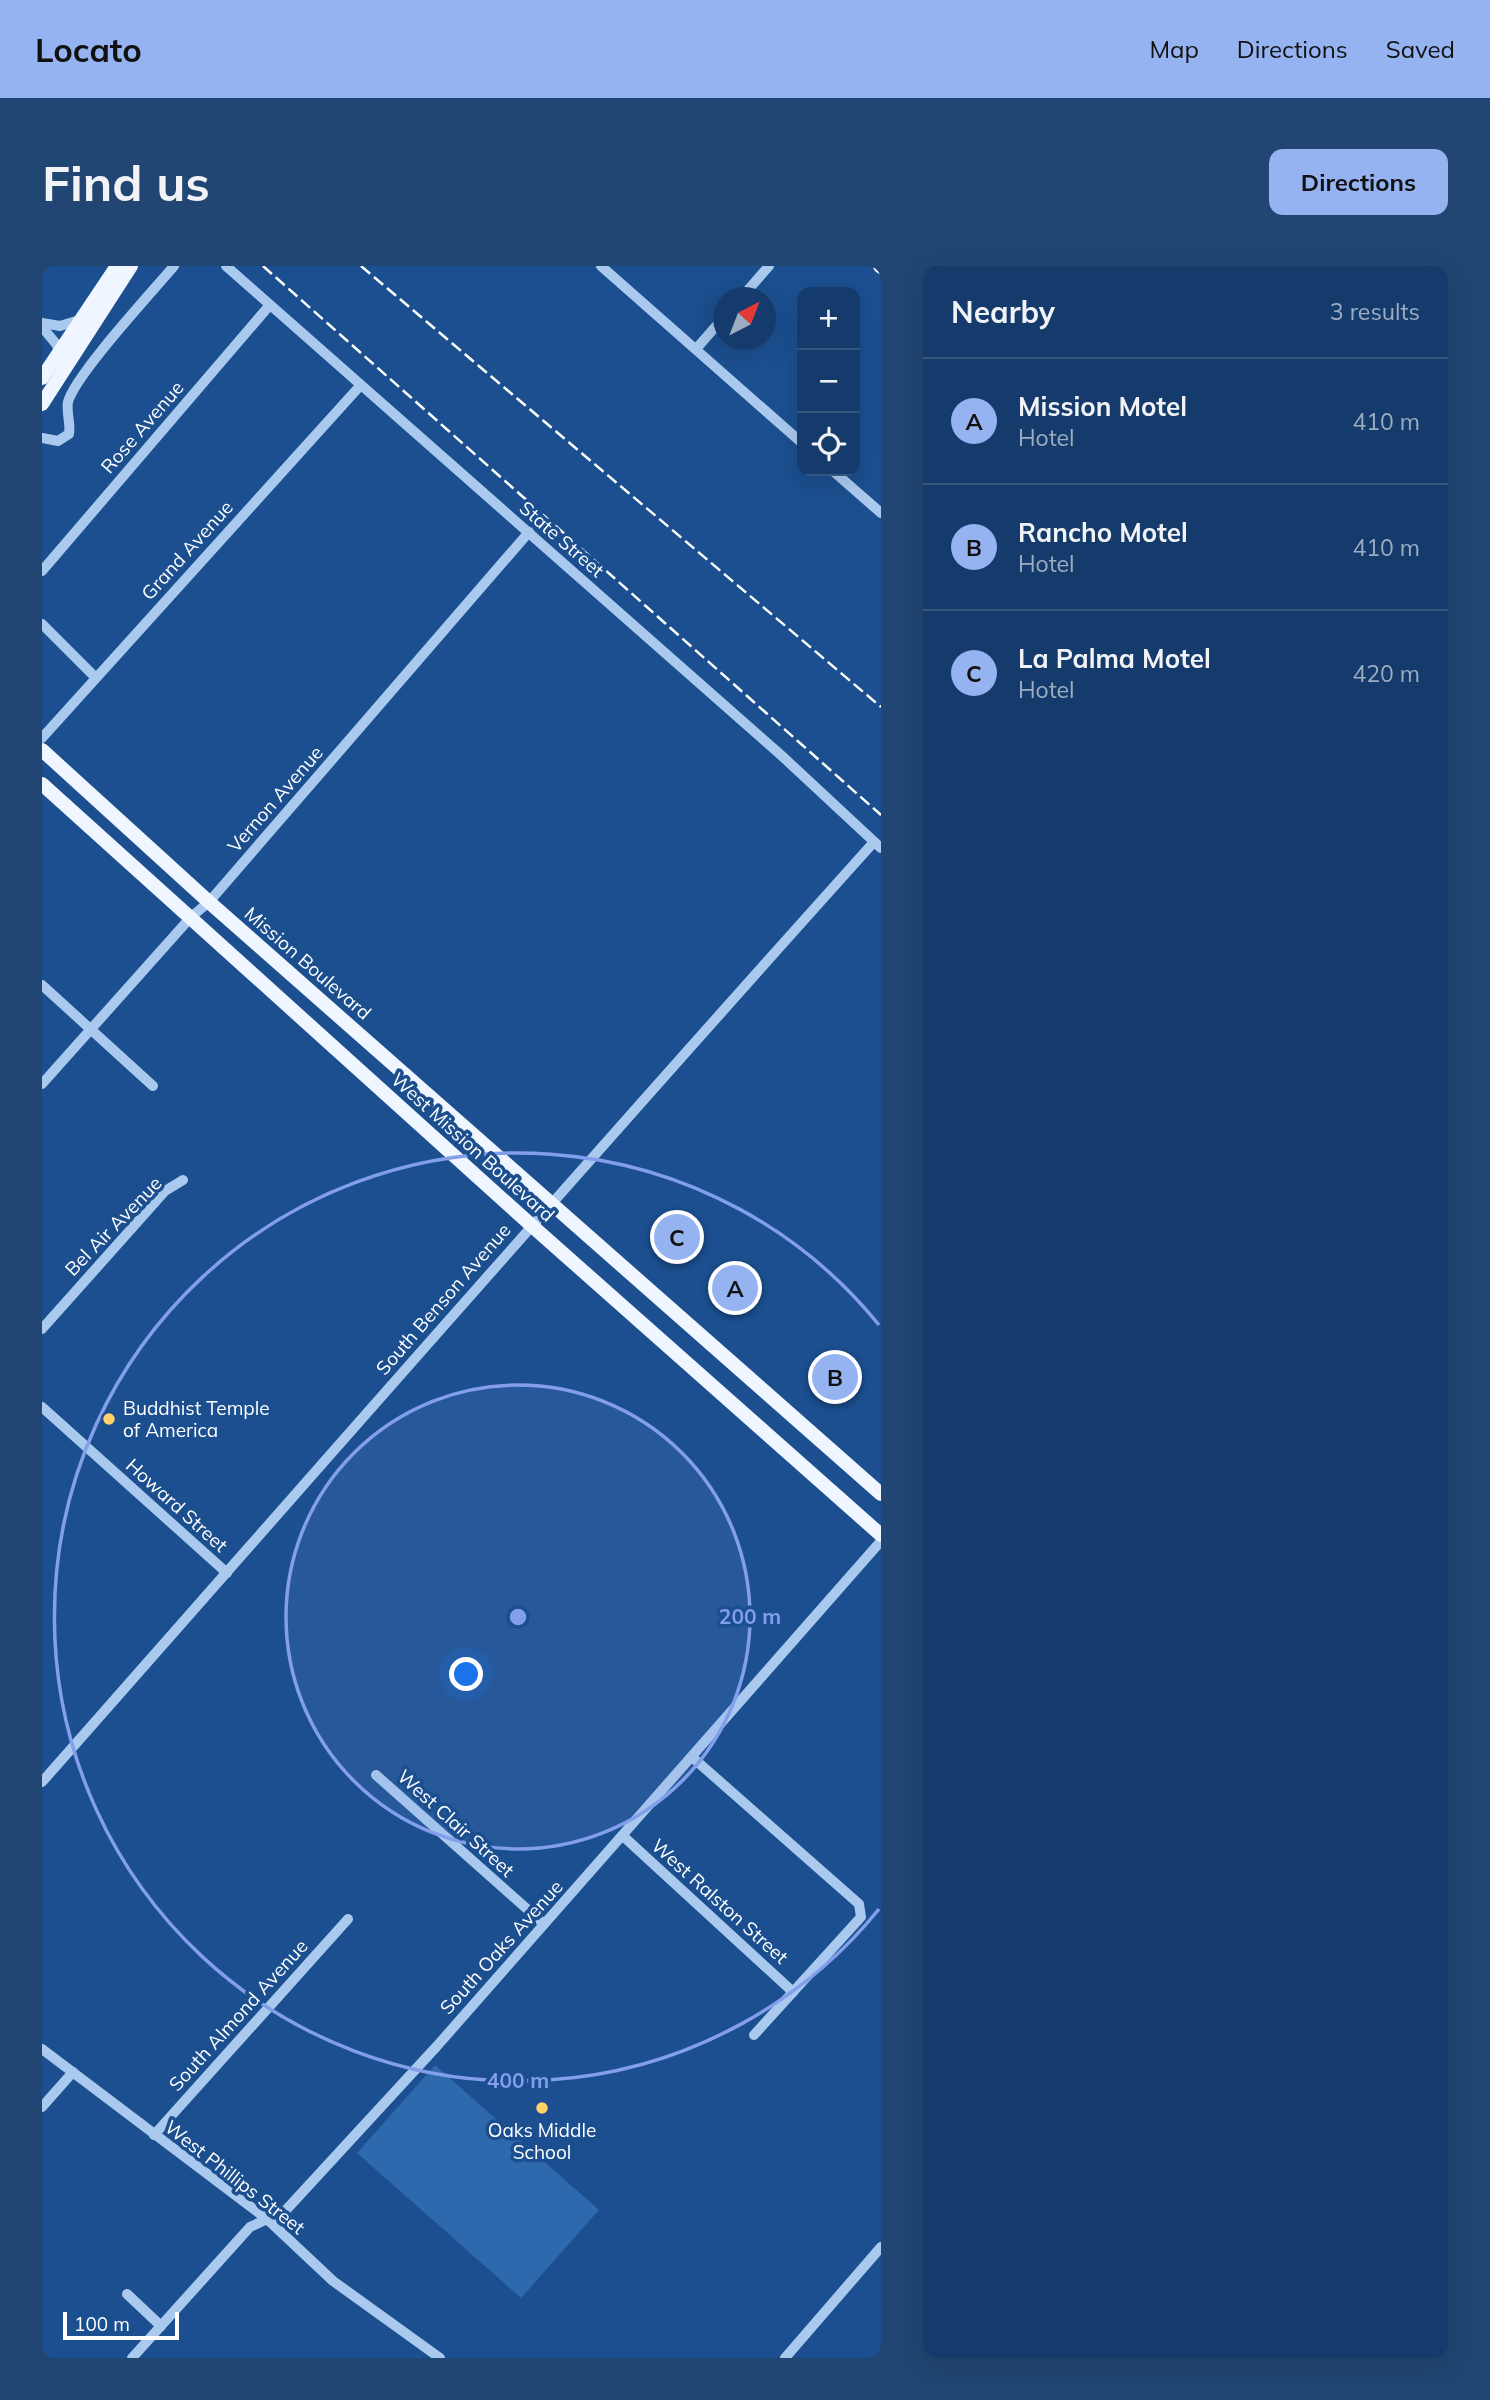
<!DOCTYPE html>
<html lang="en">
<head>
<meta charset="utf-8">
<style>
	:root { --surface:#143b6b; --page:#214673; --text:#f1f3f6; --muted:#9dadc1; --line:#33557e; --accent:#95b2f1 }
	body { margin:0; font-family:Mulish,sans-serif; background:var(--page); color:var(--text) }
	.controls { position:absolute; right:21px; top:21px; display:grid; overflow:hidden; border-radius:14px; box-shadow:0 7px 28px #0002 }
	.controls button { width:63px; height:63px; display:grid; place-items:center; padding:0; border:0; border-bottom:2px solid var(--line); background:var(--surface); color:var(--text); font:35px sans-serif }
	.compass { position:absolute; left:671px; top:21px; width:63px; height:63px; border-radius:50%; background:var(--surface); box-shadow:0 7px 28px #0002; rotate:42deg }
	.scale { position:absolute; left:21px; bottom:18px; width:116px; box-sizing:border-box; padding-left:7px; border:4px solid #fff; border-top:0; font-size:19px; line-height:24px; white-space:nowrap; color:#fff; -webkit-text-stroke:5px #1b4f8f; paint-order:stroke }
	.you { position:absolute; left:425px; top:1409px; width:24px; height:24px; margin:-18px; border:5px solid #fff; border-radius:50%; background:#1a73e8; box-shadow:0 0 0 10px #1a73e833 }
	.badge { display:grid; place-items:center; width:46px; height:46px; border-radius:50%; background:var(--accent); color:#111; font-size:23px; font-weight:700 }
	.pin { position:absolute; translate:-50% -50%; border:4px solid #fff; box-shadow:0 2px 7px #0006 }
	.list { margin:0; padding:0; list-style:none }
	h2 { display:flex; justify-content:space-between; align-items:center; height:91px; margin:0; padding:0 28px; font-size:30px }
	h2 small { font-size:23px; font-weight:400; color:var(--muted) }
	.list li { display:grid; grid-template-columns:46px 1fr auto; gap:21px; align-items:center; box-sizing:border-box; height:126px; padding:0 28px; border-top:2px solid var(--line) }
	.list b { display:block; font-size:26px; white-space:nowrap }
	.list p { margin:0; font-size:23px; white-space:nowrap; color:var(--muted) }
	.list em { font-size:23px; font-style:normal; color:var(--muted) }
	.icon { flex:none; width:38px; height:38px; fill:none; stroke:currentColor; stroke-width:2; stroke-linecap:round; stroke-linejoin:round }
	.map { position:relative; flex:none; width:839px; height:2092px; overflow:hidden; border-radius:14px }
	header { display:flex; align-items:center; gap:42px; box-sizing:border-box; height:98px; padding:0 35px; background:var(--accent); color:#111 }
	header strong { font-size:33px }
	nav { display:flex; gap:38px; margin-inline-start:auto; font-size:24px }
	.intro { display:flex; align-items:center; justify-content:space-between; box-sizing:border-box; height:168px; padding:0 42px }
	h1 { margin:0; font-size:49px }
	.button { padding:18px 32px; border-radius:14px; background:var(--accent); color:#111; font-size:24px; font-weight:700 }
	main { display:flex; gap:42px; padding:0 42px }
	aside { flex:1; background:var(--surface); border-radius:14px; box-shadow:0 7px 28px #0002 }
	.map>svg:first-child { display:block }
	.green { fill:#2e69ad }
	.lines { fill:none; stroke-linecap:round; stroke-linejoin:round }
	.minor { stroke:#a9c9ee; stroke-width:10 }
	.major { stroke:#f0f6ff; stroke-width:14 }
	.rail { stroke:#fff; stroke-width:2.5; stroke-dasharray:12 5; stroke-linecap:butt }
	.ring { fill:none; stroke:#839eea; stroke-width:3.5 }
	.poi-dot { fill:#ffd166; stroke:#1b4f8f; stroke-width:2.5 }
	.labels { text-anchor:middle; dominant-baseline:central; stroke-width:7; stroke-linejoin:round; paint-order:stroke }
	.street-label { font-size:19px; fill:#fff; stroke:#1b4f8f }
	.poi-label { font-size:19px; fill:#fff; stroke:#1b4f8f; text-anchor:start }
	.centre { fill:#839eea; stroke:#1b4f8f; stroke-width:3.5 }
	.ring-label { font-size:21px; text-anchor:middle; font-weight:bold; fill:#839eea; stroke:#1b4f8f; stroke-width:7; stroke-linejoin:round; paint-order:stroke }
</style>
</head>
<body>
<header>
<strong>Locato</strong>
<nav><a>Map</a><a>Directions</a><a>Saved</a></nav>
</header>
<div class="intro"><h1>Find us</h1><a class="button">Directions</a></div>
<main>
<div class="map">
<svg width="839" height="2092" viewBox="0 0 839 2092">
	<rect width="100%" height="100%" fill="#1b4f8f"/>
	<polygon class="green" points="393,1799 557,1944 479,2032 315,1887"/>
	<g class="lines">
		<g class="minor">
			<polyline points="184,0 740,490 839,582"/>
			<polyline points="559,0 760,177"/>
			<polyline points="699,32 727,0"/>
			<polyline points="0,57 18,60 41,53"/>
			<polyline points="0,61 15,79 17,89"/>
			<polyline points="654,83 682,51"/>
			<path d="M0 172 16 175 27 168C29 157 24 147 26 136 33 109 111 25 132 0"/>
			<polyline points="791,205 839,247"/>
			<polyline points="0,305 227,40"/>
			<polyline points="0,358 53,411"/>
			<polyline points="0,472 317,121"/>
			<polyline points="0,719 111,820"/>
			<polyline points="0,818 149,651 167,636 487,266"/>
			<polyline points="0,1063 123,925 141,914"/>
			<polyline points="0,1141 185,1307"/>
			<polyline points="650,1491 817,1638 819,1651 712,1769"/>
			<polyline points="334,1509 502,1658"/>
			<path d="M0 1516C277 1202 552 887 832 576"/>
			<polyline points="581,1570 751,1726"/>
			<polyline points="0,1783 225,1953 291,2015 398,2092"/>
			<polyline points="0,1841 31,1806"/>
			<polyline points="112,1869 306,1653"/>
			<polyline points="85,2028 119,2060"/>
			<polyline points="90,2092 208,1961 244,1944 395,1780 839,1275"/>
			<polyline points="743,2092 839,1981"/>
		</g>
		<g class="major">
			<polyline points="838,0 839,1"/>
			<polyline points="0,112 75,0"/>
			<polyline points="0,138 89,0"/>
			<polyline points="0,484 167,636 839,1228"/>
			<polyline points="0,518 489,959 839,1269"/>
		</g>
		<g class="rail">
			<polyline points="221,0 839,549"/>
			<polyline points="319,0 839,441"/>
		</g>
	</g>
	<circle cx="476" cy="1351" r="232" fill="#839eea" fill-opacity=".12"/>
	<g class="ring">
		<circle cx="476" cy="1351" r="232"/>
		<path d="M837 1643A464 464 0 1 1 837 1059"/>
	</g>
	<g class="poi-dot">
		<circle cx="67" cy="1153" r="7"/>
		<circle cx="500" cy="1842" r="7"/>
	</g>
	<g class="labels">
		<g class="street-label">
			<text transform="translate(100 161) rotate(-49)">Rose Avenue</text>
			<text transform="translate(520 273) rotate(41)">State Street</text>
			<text transform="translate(145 284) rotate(-48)">Grand Avenue</text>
			<text transform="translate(233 533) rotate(-49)">Vernon Avenue</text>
			<text transform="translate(266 697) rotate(41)">Mission Boulevard</text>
			<text transform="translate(431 881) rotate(42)">West Mission Boulevard</text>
			<text transform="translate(71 960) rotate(-46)">Bel Air Avenue</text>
			<text transform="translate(401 1033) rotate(-49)">South Benson Avenue</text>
			<text transform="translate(135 1239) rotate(42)">Howard Street</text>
			<text transform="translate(414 1557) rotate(42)">West Clair Street</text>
			<text transform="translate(678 1635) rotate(42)">West Ralston Street</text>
			<text transform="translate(459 1681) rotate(-48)">South Oaks Avenue</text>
			<text transform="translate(196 1749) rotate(-48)">South Almond Avenue</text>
			<text transform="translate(193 1911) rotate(38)">West Phillips Street</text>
		</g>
		<g class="poi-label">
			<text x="81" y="1142">Buddhist Temple<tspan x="81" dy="22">of America</tspan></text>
			<text x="500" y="1864" text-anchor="middle">Oaks Middle<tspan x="500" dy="22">School</tspan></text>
		</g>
	</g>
	<circle cx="476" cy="1351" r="10" class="centre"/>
	<g class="ring-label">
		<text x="708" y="1358">200 m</text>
		<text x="476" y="1822">400 m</text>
	</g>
</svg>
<div class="controls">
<button>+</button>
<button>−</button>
<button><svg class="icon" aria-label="locate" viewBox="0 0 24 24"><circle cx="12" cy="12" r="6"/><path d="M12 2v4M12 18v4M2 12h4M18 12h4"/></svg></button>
</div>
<svg class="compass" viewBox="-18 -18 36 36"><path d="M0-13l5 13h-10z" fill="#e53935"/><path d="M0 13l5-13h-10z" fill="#9dadc1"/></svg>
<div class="scale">100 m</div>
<div class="you"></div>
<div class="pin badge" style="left:693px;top:1022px">A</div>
<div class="pin badge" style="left:793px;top:1111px">B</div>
<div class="pin badge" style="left:635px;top:971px">C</div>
</div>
<aside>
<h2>Nearby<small>3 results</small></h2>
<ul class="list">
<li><span class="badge">A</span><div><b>Mission Motel</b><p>Hotel</p></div><em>410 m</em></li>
<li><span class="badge">B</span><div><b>Rancho Motel</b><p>Hotel</p></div><em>410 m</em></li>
<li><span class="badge">C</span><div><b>La Palma Motel</b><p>Hotel</p></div><em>420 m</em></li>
</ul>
</aside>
</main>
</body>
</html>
